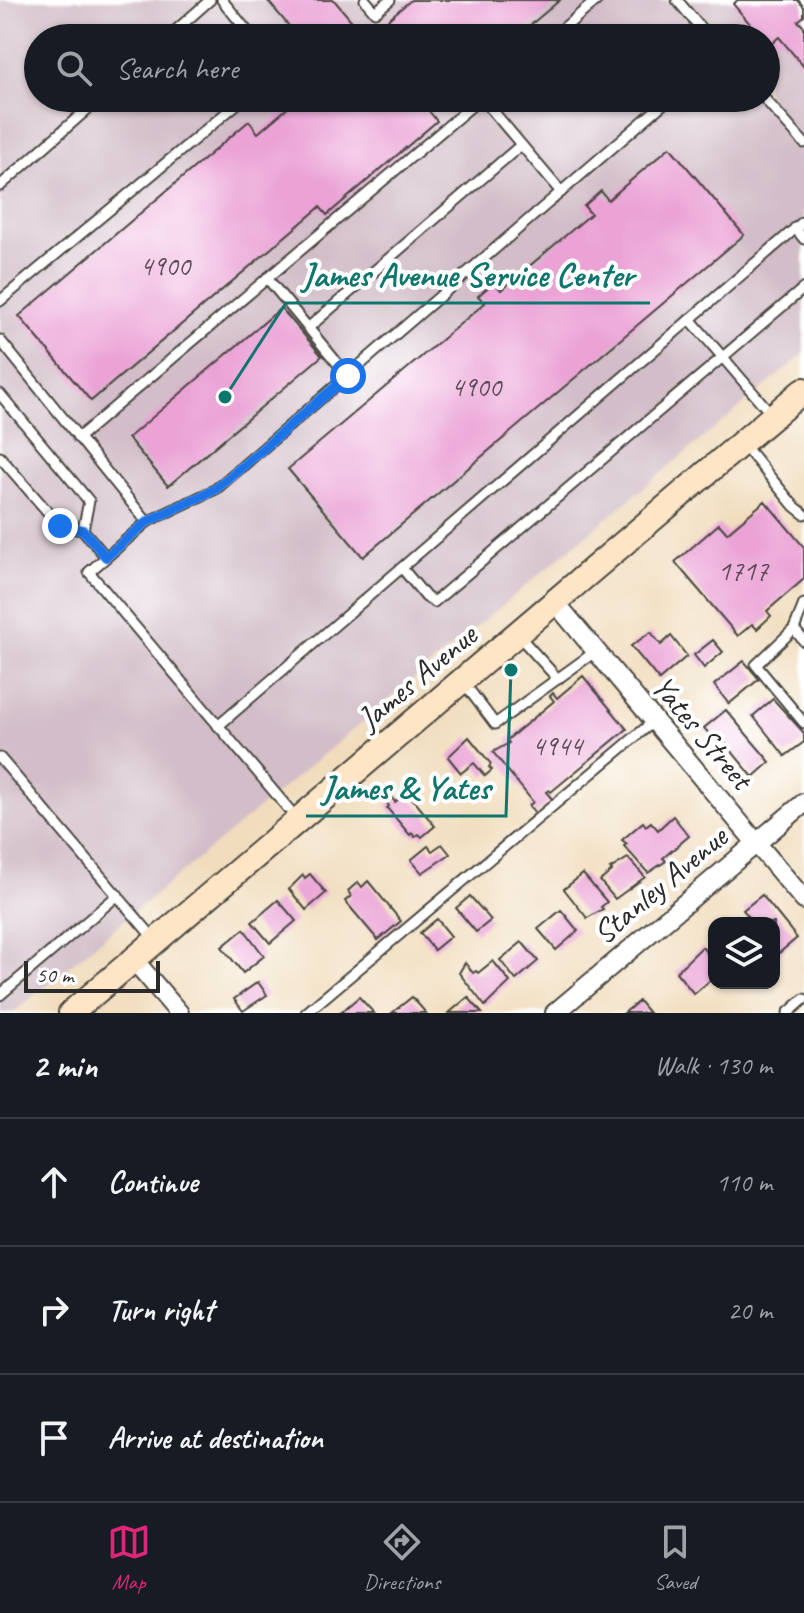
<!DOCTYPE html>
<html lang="en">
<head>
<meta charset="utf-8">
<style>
	:root { --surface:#171b24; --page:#20242c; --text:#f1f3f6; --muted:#9ea1a6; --line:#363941; --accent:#db2777 }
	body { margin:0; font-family:Caveat,sans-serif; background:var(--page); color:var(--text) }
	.controls { position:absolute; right:24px; bottom:24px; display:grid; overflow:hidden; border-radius:16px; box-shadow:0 2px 6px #0004 }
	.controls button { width:72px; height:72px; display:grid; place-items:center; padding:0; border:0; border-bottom:2px solid var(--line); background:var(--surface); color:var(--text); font:40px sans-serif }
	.scale { position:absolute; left:24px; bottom:20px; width:136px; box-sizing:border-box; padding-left:8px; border:4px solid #2b2b2b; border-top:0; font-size:22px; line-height:28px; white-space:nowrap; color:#2b2b2b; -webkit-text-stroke:6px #fff; paint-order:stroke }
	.stop { position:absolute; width:24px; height:24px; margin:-18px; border:6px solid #1a73e8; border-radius:50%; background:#fff }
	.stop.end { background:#1a73e8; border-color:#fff; box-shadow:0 2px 8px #0008 }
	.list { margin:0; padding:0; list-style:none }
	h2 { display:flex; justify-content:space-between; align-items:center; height:104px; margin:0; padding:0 32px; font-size:34px }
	h2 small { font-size:26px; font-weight:400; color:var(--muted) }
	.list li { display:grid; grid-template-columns:52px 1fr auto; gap:24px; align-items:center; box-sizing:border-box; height:128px; padding:0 32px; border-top:2px solid var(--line) }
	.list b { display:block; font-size:30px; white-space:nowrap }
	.list em { font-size:26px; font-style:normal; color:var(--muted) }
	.icon { flex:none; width:44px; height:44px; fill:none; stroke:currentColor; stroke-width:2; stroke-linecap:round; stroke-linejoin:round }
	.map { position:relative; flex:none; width:804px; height:1013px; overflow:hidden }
	.search { position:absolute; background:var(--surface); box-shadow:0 2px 6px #0004; left:24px; right:24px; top:24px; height:88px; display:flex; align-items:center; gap:20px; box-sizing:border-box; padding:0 28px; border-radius:44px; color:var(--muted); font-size:30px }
	.sheet { height:488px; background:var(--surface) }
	nav { display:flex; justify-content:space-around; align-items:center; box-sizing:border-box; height:112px; border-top:2px solid var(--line); background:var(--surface); font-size:22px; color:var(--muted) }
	nav a { display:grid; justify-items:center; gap:4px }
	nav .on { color:var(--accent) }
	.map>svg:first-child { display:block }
	.industrial { fill:#d2bdc8; fill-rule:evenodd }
	.building { fill:#eba3d6 }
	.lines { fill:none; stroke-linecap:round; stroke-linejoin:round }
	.service-casing { stroke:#494641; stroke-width:13 }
	.minor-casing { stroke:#494641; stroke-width:22 }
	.secondary-casing { stroke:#494641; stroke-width:28 }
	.service { stroke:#fff; stroke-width:9 }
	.minor { stroke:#fff; stroke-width:18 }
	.secondary { stroke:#fee5c5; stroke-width:24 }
	.route { stroke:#1a73e8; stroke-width:10 }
	.labels { text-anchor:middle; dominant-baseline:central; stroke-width:8; stroke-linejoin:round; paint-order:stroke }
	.number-label { font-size:28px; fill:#5b4956 }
	.street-label { font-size:32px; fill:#2b2b2b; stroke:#fff }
	.leader { fill:none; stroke:#0f766e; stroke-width:3 }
	.callout-dot { fill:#0f766e; stroke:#fff; stroke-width:3 }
	.callout-label { font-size:34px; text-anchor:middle; font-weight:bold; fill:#0f766e; stroke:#fff; stroke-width:8; stroke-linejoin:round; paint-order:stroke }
</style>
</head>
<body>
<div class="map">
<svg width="804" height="1013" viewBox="0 0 804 1013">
	<rect width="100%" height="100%" fill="#fff"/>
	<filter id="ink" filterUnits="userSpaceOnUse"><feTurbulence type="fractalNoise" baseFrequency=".0125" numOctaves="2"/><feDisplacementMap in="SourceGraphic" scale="16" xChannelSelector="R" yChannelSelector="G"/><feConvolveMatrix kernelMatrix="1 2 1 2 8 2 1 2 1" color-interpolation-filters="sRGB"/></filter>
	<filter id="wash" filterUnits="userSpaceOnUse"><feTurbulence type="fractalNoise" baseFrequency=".006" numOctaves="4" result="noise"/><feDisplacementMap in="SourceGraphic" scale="32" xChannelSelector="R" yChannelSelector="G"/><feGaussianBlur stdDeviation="1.8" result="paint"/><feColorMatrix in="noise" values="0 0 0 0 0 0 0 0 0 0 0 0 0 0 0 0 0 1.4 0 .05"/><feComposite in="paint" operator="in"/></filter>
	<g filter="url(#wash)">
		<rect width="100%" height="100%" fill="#f1ddbd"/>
		<path class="industrial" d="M0 0H804V354L13 1013H0ZM38 38H766V98H38Z"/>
		<g id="blocks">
			<g class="building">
				<polygon points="267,0 334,0 366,38 411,0 560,0 515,38 299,38"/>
				<polygon points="738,0 798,0 804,7 804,16 798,21 804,27 804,67 779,37 769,46 766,38 762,38 733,4"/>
				<polygon points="295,98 445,98 429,111 437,121 327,215 320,207 91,401 19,316 249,121 258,133 297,100"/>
				<polygon points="670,147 744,235 363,557 288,469 485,303 478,296 494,282 501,290 591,214 584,206 601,191 608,200"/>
				<polygon points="281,308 322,356 168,486 128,438"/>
				<polygon points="765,501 804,547 804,579 767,611 771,616 757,629 752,624 738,636 675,562 719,524 727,533"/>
				<polygon points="651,632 661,645 671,636 687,656 659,680 631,646"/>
				<polygon points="713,640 723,652 704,668 694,655"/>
				<polygon points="744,661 759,679 729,704 714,685"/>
				<polygon points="583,676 627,729 551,792 549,790 546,792 553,800 536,814 529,806 533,802 493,752 509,743 507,740 554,701 550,696 553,693 557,698"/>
				<polygon points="773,699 804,733 804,742 785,756 753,716"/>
				<polygon points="726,710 770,762 753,777 720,737 716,742 704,728"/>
				<polygon points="469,737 491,764 489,767 492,770 485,776 474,763 461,773 448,757"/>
				<polygon points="407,792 435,826 422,837 419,834 415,837 412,833 410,835 387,808 389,806 387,803 392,798 395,802"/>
				<polygon points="673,816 689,836 663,858 666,861 648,873 624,846 627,844 622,840 643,822 646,826 651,822 658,830"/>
				<polygon points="442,844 450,854 422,873 411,860 428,846 432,851"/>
				<polygon points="628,858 645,877 615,899 600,881 612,871 610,869"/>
				<polygon points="310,874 326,893 306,910 289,889 303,875 305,878"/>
				<polygon points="583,874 607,902 601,907 603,909 587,918 564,889"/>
				<polygon points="368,881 401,921 378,940 345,901 351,896 348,891 358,882 362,887"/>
				<polygon points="762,895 797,938 779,953 774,947 774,923 754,923 743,910"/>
				<polygon points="470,896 491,920 476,932 456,908"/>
				<polygon points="278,900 296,921 270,943 252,922"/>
				<polygon points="561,910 578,931 556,950 538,929"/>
				<polygon points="437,919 451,936 434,950 420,933"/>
				<polygon points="244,929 264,956 243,973 222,947"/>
				<polygon points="522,942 538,961 516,980 500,960"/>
				<polygon points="702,947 714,961 714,977 694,994 676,972"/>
				<polygon points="493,961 510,982 485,1006 459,973 465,963 473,973 476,971 478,973"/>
				<polygon points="258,982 267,995 243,1011 234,999"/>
				<polygon points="359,997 374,1013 340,1013"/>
				<polygon points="412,997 426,1013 392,1013"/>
				<polygon points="468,997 482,1013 449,1013"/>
				<polygon points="639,1001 649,1013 624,1013"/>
			</g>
		</g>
	</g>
	<g filter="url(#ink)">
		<use href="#blocks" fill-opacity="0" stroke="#494641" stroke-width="2"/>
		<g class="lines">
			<g class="service-casing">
				<g id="service">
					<polyline points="222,0 253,38"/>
					<polyline points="365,0 375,12 390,0"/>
					<polyline points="677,0 709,38"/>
					<polyline points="167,38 210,0"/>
					<polyline points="552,38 597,0"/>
					<polyline points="482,98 561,192"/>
					<polyline points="764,98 804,143"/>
					<polyline points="0,186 100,98"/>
					<polyline points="795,228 804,239"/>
					<polyline points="267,278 348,376"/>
					<polyline points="0,301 244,98"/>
					<polyline points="690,319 773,416"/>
					<polyline points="308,328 521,145"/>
					<polyline points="0,340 147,522 89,572 297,819"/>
					<polyline points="0,394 89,501 83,530"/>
					<polyline points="78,438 481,98"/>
					<polyline points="744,445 794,506 804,514"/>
					<polyline points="0,457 60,526 83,530 106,557"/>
					<polyline points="147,522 216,489 670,98"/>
					<polyline points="402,568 426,597 434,602 804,288"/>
					<polyline points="794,629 804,604"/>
					<polyline points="517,634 558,679"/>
					<polyline points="804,641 794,629 756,665 804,723"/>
					<polyline points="464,683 495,724 596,651"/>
					<polyline points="218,726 804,221"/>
					<polyline points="0,758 156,941"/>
					<polyline points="0,995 118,895"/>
					<polyline points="306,1013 654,721"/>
					<polyline points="788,1013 804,999"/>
				</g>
			</g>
			<g class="minor-casing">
				<g id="minor">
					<polyline points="555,602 804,900"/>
					<polyline points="134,960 179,1013"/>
					<polyline points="555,1013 804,803"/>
				</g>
			</g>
			<g class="secondary-casing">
				<polyline id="secondary" points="71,1013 804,390"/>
			</g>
			<use href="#service" class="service"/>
			<use href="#minor" class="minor"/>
			<use href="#secondary" class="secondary"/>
		</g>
	</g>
	<g class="lines" filter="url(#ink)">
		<polyline class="route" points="60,526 83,530 106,557 147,522 216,489 348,376"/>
	</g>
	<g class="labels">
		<g class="number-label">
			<text x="165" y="265">4900</text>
			<text x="476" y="386">4900</text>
			<text x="743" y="570">1717</text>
			<text x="557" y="745">4944</text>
		</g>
		<g class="street-label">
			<text transform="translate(417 677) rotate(-40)">James Avenue</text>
			<text transform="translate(702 732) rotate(50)">Yates Street</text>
			<text transform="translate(660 885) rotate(-40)">Stanley Avenue</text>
		</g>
	</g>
	<path class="leader" d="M225 397L286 303H650M511 670L506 816H306"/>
	<g class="callout-dot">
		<circle cx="225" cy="397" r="8"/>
		<circle cx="511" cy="670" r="8"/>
	</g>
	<g class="callout-label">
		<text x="468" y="286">James Avenue Service Center</text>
		<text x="406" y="799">James &amp; Yates</text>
	</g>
</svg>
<div class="controls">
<button><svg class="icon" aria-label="layers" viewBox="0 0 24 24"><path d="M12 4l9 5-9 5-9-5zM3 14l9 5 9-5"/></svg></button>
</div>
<div class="scale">50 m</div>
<div class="stop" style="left:348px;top:376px"></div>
<div class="stop end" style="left:60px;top:526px"></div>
<div class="search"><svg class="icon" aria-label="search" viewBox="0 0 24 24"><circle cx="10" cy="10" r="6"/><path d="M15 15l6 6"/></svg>Search here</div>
</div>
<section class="sheet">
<h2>2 min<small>Walk · 130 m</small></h2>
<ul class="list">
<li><svg class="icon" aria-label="ahead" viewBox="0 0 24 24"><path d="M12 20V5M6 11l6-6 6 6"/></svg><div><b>Continue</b></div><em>110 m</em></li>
<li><svg class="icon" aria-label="right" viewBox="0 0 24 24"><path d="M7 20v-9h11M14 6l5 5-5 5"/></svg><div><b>Turn right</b></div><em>20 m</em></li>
<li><svg class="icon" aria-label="arrive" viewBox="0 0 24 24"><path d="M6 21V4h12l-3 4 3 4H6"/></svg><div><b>Arrive at destination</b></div></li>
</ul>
</section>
<nav>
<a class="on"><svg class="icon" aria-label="map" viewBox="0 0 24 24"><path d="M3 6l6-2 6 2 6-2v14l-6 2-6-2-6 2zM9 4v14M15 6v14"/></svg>Map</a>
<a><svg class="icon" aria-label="directions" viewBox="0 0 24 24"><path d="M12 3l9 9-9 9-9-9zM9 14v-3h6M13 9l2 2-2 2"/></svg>Directions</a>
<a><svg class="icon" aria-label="saved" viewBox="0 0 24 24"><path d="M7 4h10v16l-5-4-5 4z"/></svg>Saved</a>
</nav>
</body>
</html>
